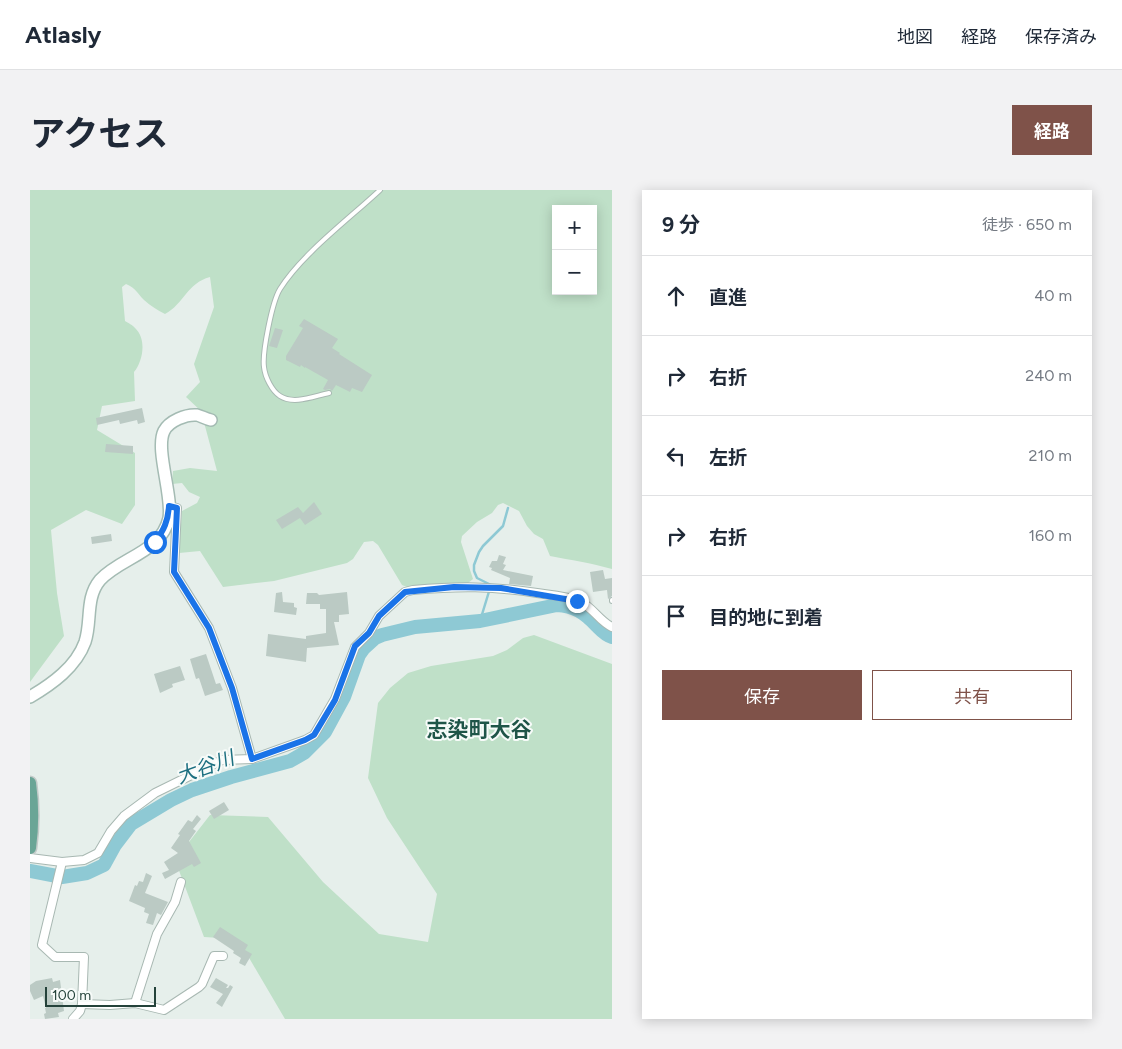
<!DOCTYPE html>
<html lang="ja">
<head>
<meta charset="utf-8">
<style>
	:root { --surface:#fff; --page:#f2f2f3; --text:#1f2937; --muted:#747a83; --line:#e0e1e3; --accent:#7f5249 }
	body { margin:0; font-family:Figtree,"Noto Sans JP",sans-serif; background:var(--page); color:var(--text) }
	.controls { position:absolute; right:15px; top:15px; display:grid; overflow:hidden; border-radius:0px; box-shadow:0 2px 12px #0003 }
	.controls button { width:45px; height:45px; display:grid; place-items:center; padding:0; border:0; border-bottom:1px solid var(--line); background:var(--surface); color:var(--text); font:25px sans-serif }
	.scale { position:absolute; left:15px; bottom:12px; width:111px; box-sizing:border-box; padding-left:5px; border:2px solid #24423a; border-top:0; font-size:14px; line-height:18px; white-space:nowrap; color:#24423a; -webkit-text-stroke:4px #f7fbf9; paint-order:stroke }
	.stop { position:absolute; width:15px; height:15px; margin:-11px; border:4px solid #1a73e8; border-radius:50%; background:#fff }
	.stop.end { background:#1a73e8; border-color:#fff; box-shadow:0 1px 5px #0008 }
	.list { margin:0; padding:0; list-style:none }
	h2 { display:flex; justify-content:space-between; align-items:center; height:65px; margin:0; padding:0 20px; font-size:21px }
	h2 small { font-size:16px; font-weight:400; color:var(--muted) }
	.list li { display:grid; grid-template-columns:32px 1fr auto; gap:15px; align-items:center; box-sizing:border-box; height:80px; padding:0 20px; border-top:1px solid var(--line) }
	.list b { display:block; font-size:19px; white-space:nowrap }
	.list em { font-size:16px; font-style:normal; color:var(--muted) }
	.actions { display:flex; gap:10px; padding:15px 20px }
	.actions a { flex:1; padding:11px 0; border:1px solid var(--accent); border-radius:0px; text-align:center; font-size:18px; color:var(--accent) }
	.actions .main { background:var(--accent); color:#fff }
	.icon { flex:none; width:28px; height:28px; fill:none; stroke:currentColor; stroke-width:2; stroke-linecap:round; stroke-linejoin:round }
	.map { position:relative; flex:none; width:582px; height:829px; overflow:hidden; border-radius:0px }
	header { display:flex; align-items:center; gap:30px; box-sizing:border-box; height:70px; padding:0 25px; background:var(--surface); border-bottom:1px solid var(--line) }
	header strong { font-size:24px }
	nav { display:flex; gap:28px; margin-inline-start:auto; font-size:18px }
	.intro { display:flex; align-items:center; justify-content:space-between; box-sizing:border-box; height:120px; padding:0 30px }
	h1 { margin:0; font-size:35px }
	.button { padding:12px 22px; border-radius:0px; background:var(--accent); color:#fff; font-size:18px; font-weight:700 }
	main { display:flex; gap:30px; padding:0 30px }
	aside { flex:1; background:var(--surface); border-radius:0px; box-shadow:0 2px 12px #0003 }
	.map>svg:first-child { display:block }
	.green { fill:#bfe0c8; fill-rule:evenodd }
	.lines { fill:none; stroke-linecap:round; stroke-linejoin:round }
	.stream { stroke:#8ec9d4; stroke-width:2.5 }
	.river { stroke:#8ec9d4; stroke-width:14 }
	.building { fill:#bbcac4 }
	.lane-casing { stroke:#a8b8b2; stroke-width:6 }
	.street-casing { stroke:#a8b8b2; stroke-width:10 }
	.secondary-casing { stroke:#a4bbb3; stroke-width:14 }
	.primary-casing { stroke:#c2cac8; stroke-width:15 }
	.lane { stroke:#fff; stroke-width:4 }
	.street { stroke:#fff; stroke-width:8 }
	.secondary { stroke:#fff; stroke-width:11 }
	.primary { stroke:#6aa596; stroke-width:12 }
	.route { stroke:#1a73e8; stroke-width:6 }
	.labels { text-anchor:middle; dominant-baseline:central; stroke-width:4; stroke-linejoin:round; paint-order:stroke }
	.water-label { font-size:20px; font-style:italic; fill:#1c6f80; stroke:#f7fbf9 }
	.quarter-label { font-size:21px; font-weight:bold; fill:#1f5548; stroke:#f7fbf9 }
</style>
</head>
<body>
<header>
<strong>Atlasly</strong>
<nav><a>地図</a><a>経路</a><a>保存済み</a></nav>
</header>
<div class="intro"><h1>アクセス</h1><a class="button">経路</a></div>
<main>
<div class="map">
<svg width="582" height="829" viewBox="0 0 582 829">
	<rect width="100%" height="100%" fill="#e6efeb"/>
	<g class="green">
		<path d="M0 0H582V379C561 373 541 370 520 366L513 349 504 344 497 336 489 321 473 313 468 315 462 323 447 332 432 346 431 352 443 389 438 393 377 397 372 395 348 355 343 351 334 352 323 369 317 373 244 391 193 397 170 361 149 363 152 321 167 313 170 307 159 302 152 293 142 294 143 281 160 278 187 281 171 221 156 207 170 192 164 174 184 117 180 87C157 93 154 114 135 124 127 120 121 116 114 110 106 102 107 99 96 94L92 97 95 131C98 133 103 135 105 138 117 149 113 171 104 182L105 211 72 216 67 240 105 263V315L92 334 56 320 21 340 27 403 34 446 0 492ZM526 19H563V101H526Z"/>
		<polygon points="504,445 582,474 582,829 255,829 208,749 174,747 145,670 180,625 238,627 293,692 349,744 398,752 407,704 357,628 338,588 348,513 360,498 378,483 401,476 463,466 477,460 493,448"/>
	</g>
	<g class="lines">
		<polyline class="stream" points="450,431 461,395 447,388 444,381 444,375 449,362 453,356 473,336 478,318"/>
		<path class="river" d="M0 681 32 687 57 683 74 675 85 655 101 634 141 610 162 600 201 587 260 571 274 563 295 542 314 507 329 465 334 458 345 448 352 445 385 437 450 431 527 415C544 416 554 422 566 435 571 440 575 445 582 447"/>
	</g>
	<g class="building">
		<polygon points="274,129 308,149 302,158 310,163 309,164 342,185 332,202 322,198 320,202 306,195 302,201 300,199 295,200 293,199 298,190 275,177 275,178 271,175 270,177 256,170 256,166 273,138 269,136"/>
		<polygon points="245,138 253,140 247,158 239,156"/>
		<polygon points="112,218 115,232 108,234 107,230 90,234 89,230 67,235 66,228"/>
		<polygon points="76,254 103,256 103,264 75,262"/>
		<polygon points="284,312 292,324 275,335 270,328 252,339 246,330 268,317 273,323"/>
		<polygon points="81,344 82,351 62,354 61,347"/>
		<polygon points="469,365 476,367 473,374 476,375 473,380 503,386 501,396 479,394 480,388 461,380 462,378 459,377 462,371 467,371"/>
		<polygon points="573,380 575,389 582,388 582,406 578,409 577,400 563,402 560,382"/>
		<polygon points="252,402 253,412 264,413 264,417 267,418 266,425 244,422 246,403"/>
		<polygon points="317,402 319,424 309,425 309,432 304,432 309,455 277,458 276,472 236,466 238,444 276,449 276,446 296,443 296,419 290,419 290,414 276,414 277,403 287,403 289,405"/>
		<polygon points="176,464 186,494 190,493 193,500 175,506 169,488 166,489 160,469"/>
		<polygon points="150,476 155,490 142,494 143,497 130,503 124,484"/>
		<polygon points="194,612 199,620 184,629 179,621"/>
		<polygon points="167,625 171,629 163,639 166,641 159,651 171,673 164,677 162,674 135,689 132,683 139,680 134,672 148,663 141,658 150,645 148,644 158,630 162,632"/>
		<polygon points="116,683 122,686 115,703 138,712 131,725 127,723 123,735 116,733 119,724 114,722 115,718 99,711 105,695 107,696 109,691 113,692"/>
		<polygon points="190,737 218,755 215,760 222,764 215,776 209,773 211,768 203,763 204,761 183,747"/>
		<polygon points="22,788 23,792 30,790 34,821 28,823 29,827 15,829 14,824 16,823 15,818 16,818 13,806 4,810 0,801 0,795 6,791"/>
		<polygon points="186,788 198,795 196,798 198,798 200,795 203,797 192,817 186,813 193,804 180,797"/>
	</g>
	<g class="lines">
		<g class="lane-casing">
			<g id="lane">
				<path d="M299 203C284 206 264 215 250 206 242 201 235 187 234 177 232 163 242 112 250 99 272 64 319 29 350 0"/>
				<polyline points="582,410 582,411"/>
			</g>
		</g>
		<g class="street-casing">
			<g id="street">
				<polyline points="139,316 147,318 144,382 179,438 202,498 222,569"/>
				<path d="M0 668 32 672 54 670 68 663 81 641 94 626 125 603 192 570 222 569 275 550 284 545 305 509 325 457 339 443 349 426 375 402 383 400C429 396 462 396 507 403 521 405 536 406 549 411 563 417 569 431 582 437"/>
				<polyline points="32,672 12,755 25,767 54,767 52,814 50,821 43,829"/>
				<polyline points="105,813 127,744 145,712 151,692"/>
				<polyline points="52,814 80,815 105,813 134,820 169,797 172,794 184,766 193,766"/>
			</g>
		</g>
		<g class="secondary-casing">
			<path id="secondary" d="M0 507C22 494 46 477 55 452 62 431 55 408 70 390 91 367 131 363 139 328 143 306 125 259 134 241 139 231 156 224 167 225 171 226 176 229 181 230"/>
		</g>
		<g class="primary-casing">
			<path id="primary" d="M0 593C3 615 3 636 0 658"/>
		</g>
		<use href="#lane" class="lane"/>
		<use href="#street" class="street"/>
		<use href="#secondary" class="secondary"/>
		<use href="#primary" class="primary"/>
	</g>
	<g class="lines">
		<path class="route" d="M125 352C134 340 138 331 139 316L147 318 144 382 179 438 202 498 222 569 275 550 284 545 305 510 325 456 339 443 349 426 375 402 424 397 471 398 547 411"/>
	</g>
	<g class="labels">
		<g class="water-label">
			<text transform="translate(175 577) rotate(-20)">大谷川</text>
		</g>
		<g class="quarter-label">
			<text x="449" y="539">志染町大谷</text>
		</g>
	</g>
</svg>
<div class="controls">
<button>+</button>
<button>−</button>
</div>
<div class="scale">100 m</div>
<div class="stop" style="left:125px;top:352px"></div>
<div class="stop end" style="left:547px;top:411px"></div>
</div>
<aside>
<h2>9 分<small>徒歩 · 650 m</small></h2>
<ul class="list">
<li><svg class="icon" aria-label="ahead" viewBox="0 0 24 24"><path d="M12 20V5M6 11l6-6 6 6"/></svg><div><b>直進</b></div><em>40 m</em></li>
<li><svg class="icon" aria-label="right" viewBox="0 0 24 24"><path d="M7 20v-9h11M14 6l5 5-5 5"/></svg><div><b>右折</b></div><em>240 m</em></li>
<li><svg class="icon" aria-label="left" viewBox="0 0 24 24"><path d="M17 20v-9H6M10 6l-5 5 5 5"/></svg><div><b>左折</b></div><em>210 m</em></li>
<li><svg class="icon" aria-label="right" viewBox="0 0 24 24"><path d="M7 20v-9h11M14 6l5 5-5 5"/></svg><div><b>右折</b></div><em>160 m</em></li>
<li><svg class="icon" aria-label="arrive" viewBox="0 0 24 24"><path d="M6 21V4h12l-3 4 3 4H6"/></svg><div><b>目的地に到着</b></div></li>
</ul>
<div class="actions"><a class="main">保存</a><a>共有</a></div>
</aside>
</main>
</body>
</html>
